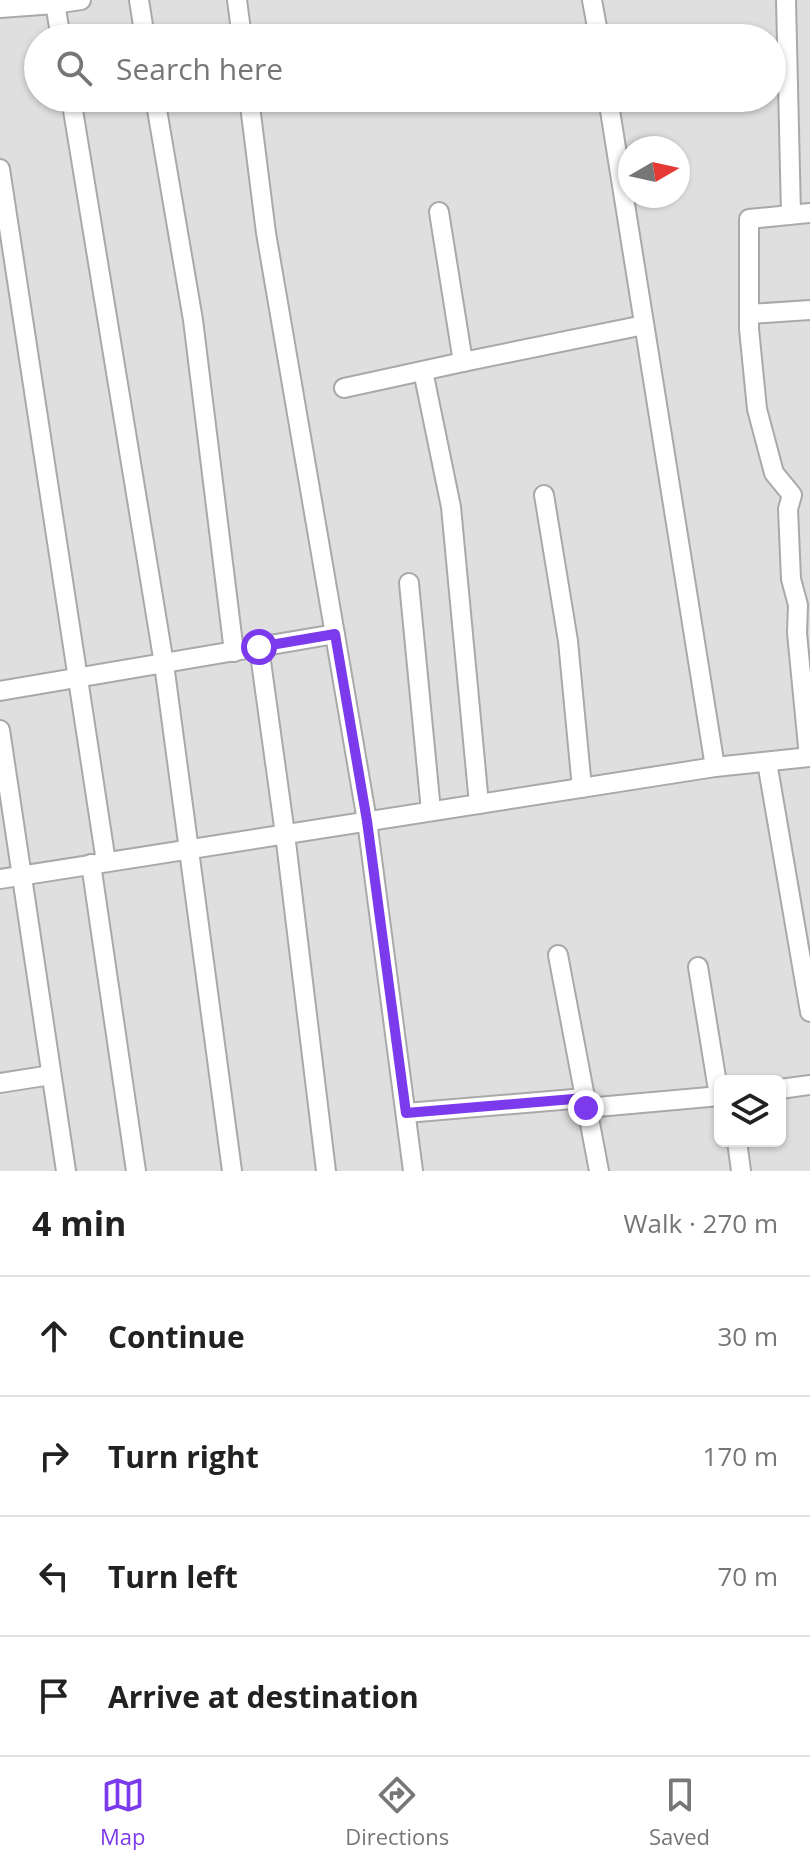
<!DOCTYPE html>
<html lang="en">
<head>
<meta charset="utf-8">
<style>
	:root { --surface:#fff; --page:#f2f2f2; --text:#222; --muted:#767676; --line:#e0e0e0; --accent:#7c3aed }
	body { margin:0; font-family:"Open Sans",sans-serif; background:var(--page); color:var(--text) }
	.controls { position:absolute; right:24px; bottom:24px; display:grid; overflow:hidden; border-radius:12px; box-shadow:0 2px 6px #0004 }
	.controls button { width:72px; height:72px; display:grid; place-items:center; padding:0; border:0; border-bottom:2px solid var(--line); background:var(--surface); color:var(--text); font:40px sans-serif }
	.compass { position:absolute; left:618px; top:136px; width:72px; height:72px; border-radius:50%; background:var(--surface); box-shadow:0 2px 6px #0004; rotate:81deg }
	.stop { position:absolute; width:24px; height:24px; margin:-18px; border:6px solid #7c3aed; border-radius:50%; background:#fff }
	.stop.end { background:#7c3aed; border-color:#fff; box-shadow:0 2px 8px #0008 }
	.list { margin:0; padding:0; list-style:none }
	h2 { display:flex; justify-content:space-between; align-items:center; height:104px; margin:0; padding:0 32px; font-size:34px }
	h2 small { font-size:26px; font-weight:400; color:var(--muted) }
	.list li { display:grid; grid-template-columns:52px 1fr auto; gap:24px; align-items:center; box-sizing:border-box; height:120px; padding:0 32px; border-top:2px solid var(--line) }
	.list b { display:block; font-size:30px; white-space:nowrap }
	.list em { font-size:26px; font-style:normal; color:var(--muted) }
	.icon { flex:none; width:44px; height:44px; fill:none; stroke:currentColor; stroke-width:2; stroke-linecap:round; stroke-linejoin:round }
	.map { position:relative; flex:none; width:810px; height:1171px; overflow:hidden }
	.search { position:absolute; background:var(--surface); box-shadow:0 2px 6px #0004; left:24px; right:24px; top:24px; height:88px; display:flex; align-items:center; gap:20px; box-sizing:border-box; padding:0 28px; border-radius:44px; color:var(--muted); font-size:30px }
	.sheet { height:584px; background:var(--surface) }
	nav { display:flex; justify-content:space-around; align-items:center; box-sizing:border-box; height:112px; border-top:2px solid var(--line); background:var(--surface); font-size:22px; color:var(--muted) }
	nav a { display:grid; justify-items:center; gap:4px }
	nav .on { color:var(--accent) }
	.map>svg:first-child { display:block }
	.residential { fill:#e0dfdf; fill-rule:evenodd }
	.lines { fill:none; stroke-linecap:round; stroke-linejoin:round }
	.minor-casing { stroke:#a9a9a9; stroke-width:22 }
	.minor { stroke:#fff; stroke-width:18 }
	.route { stroke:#7c3aed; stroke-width:10 }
</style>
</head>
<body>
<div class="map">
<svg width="810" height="1171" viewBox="0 0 810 1171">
	<rect width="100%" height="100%" fill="#f2efe9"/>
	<path class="residential" d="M0 0H810V1171H0ZM38 38H772V98H38ZM630 148H678V196H630ZM720 1081H780V1141H720Z"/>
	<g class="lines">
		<g class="minor-casing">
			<g id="minor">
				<polyline points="139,0 145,38"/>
				<polyline points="237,0 242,38"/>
				<polyline points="592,0 599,38"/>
				<polyline points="786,0 791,214"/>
				<polyline points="55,4 61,38"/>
				<polyline points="0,8 55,4 81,0"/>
				<polyline points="71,98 164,664 232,1171"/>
				<polyline points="155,98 193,320 234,652"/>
				<polyline points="249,98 266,233 367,821 413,1171"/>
				<polyline points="608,98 715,767"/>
				<polyline points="0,169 106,862"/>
				<polyline points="439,212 463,362"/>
				<polyline points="749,314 810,310"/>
				<polyline points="423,371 451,507 479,804"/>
				<polyline points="344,388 463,362 644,325"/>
				<polyline points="544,495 568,641 582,788"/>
				<polyline points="409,583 431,811"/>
				<polyline points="259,647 285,834 326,1171"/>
				<polyline points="0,691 335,634"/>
				<polyline points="0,730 66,1171"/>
				<polyline points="809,757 797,633 798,605 791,579 788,509 792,495 774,473 757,409 749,329 749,219 810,213"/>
				<polyline points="767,762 810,1012"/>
				<polyline points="91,864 136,1171"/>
				<polyline points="0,879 715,767 810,757"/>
				<polyline points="558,955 599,1171"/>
				<polyline points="698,967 719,1096"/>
				<polyline points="0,1083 51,1075"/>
				<polyline points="780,1089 810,1085"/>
				<polyline points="586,1108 720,1096"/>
				<polyline points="406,1113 585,1098"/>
				<polyline points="737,1141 741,1171"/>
			</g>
		</g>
		<use href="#minor" class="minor"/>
	</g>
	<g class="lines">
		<polyline class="route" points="259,647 335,634 367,821 406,1113 585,1098 586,1108"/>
	</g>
</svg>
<div class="controls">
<button><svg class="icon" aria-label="layers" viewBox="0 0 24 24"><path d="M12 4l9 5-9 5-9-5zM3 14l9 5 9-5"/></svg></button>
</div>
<svg class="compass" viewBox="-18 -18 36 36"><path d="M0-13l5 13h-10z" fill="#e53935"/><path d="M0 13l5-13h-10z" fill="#767676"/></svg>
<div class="stop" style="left:259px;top:647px"></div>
<div class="stop end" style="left:586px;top:1108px"></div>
<div class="search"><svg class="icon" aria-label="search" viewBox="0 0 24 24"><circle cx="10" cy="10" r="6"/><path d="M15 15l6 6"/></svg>Search here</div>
</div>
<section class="sheet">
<h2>4 min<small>Walk · 270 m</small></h2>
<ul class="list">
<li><svg class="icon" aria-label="ahead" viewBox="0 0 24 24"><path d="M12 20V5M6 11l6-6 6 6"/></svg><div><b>Continue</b></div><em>30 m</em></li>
<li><svg class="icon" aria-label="right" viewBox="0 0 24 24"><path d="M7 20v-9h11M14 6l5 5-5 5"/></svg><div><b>Turn right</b></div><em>170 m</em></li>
<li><svg class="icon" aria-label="left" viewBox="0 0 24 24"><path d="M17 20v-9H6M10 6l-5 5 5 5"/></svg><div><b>Turn left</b></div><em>70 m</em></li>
<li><svg class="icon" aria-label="arrive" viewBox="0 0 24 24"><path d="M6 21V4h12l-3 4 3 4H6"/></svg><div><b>Arrive at destination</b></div></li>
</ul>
</section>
<nav>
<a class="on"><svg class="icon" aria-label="map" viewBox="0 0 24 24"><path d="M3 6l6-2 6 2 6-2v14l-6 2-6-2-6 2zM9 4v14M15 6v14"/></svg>Map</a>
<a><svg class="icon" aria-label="directions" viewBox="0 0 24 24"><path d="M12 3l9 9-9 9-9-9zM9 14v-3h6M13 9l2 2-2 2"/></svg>Directions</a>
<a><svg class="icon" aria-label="saved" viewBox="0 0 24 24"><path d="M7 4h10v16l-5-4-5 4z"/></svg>Saved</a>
</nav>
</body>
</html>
